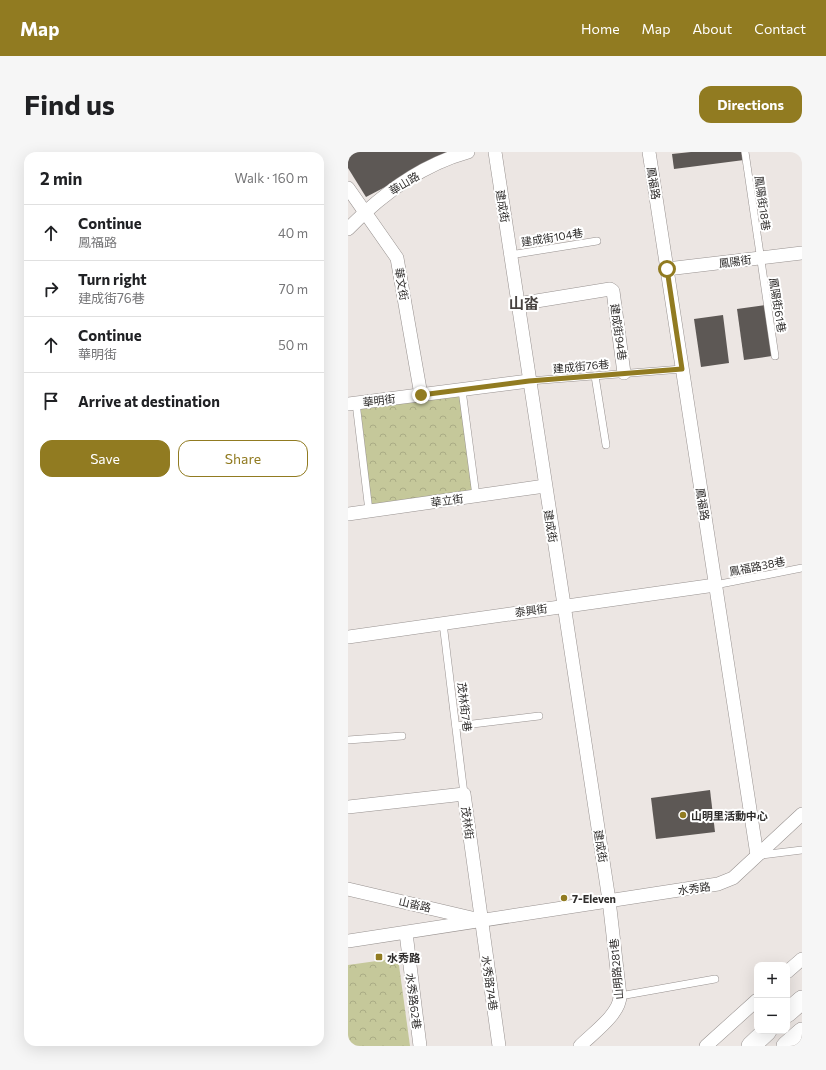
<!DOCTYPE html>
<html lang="en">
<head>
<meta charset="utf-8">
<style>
	:root { --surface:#fff; --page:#f6f6f6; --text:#202124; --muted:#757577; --line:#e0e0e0; --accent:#917b21 }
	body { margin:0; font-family:Commissioner,"Noto Sans TC",sans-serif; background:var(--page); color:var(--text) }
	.controls { position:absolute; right:12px; bottom:12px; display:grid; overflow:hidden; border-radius:8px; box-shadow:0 4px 16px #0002 }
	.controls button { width:36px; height:36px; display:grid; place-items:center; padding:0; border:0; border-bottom:1px solid var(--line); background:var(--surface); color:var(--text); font:20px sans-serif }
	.stop { position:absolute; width:12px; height:12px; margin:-9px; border:3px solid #917b21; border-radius:50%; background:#fff }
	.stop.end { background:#917b21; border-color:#fff; box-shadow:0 1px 4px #0008 }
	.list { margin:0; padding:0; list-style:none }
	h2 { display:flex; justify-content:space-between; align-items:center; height:52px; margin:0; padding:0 16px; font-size:17px }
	h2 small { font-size:13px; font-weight:400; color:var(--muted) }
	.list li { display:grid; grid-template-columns:26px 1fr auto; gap:12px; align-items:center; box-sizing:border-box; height:56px; padding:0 16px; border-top:1px solid var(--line) }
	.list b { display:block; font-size:15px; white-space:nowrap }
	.list p { margin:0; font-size:13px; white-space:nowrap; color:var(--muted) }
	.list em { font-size:13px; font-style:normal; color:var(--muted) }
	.actions { display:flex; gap:8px; padding:12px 16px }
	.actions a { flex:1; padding:9px 0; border:1px solid var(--accent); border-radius:12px; text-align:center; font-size:14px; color:var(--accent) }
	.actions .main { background:var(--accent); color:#fff }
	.icon { flex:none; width:22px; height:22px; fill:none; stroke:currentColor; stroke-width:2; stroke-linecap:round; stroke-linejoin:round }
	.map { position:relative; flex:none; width:454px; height:894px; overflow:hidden; border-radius:12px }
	header { display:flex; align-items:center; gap:24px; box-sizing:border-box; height:56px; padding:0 20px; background:var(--accent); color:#fff }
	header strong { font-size:19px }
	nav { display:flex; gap:22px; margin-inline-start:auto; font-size:14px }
	.intro { display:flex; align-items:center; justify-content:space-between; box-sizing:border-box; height:96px; padding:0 24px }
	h1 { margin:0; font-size:28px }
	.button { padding:10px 18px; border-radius:12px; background:var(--accent); color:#fff; font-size:14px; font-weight:700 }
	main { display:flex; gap:24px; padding:0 24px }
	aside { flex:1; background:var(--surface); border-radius:12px; box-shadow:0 4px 16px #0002 }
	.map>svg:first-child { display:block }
	.forest { fill:url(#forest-crowns) }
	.building { fill:#5d5855 }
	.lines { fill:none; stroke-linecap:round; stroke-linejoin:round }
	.lane-casing { stroke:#989290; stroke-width:8 }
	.street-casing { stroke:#989290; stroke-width:14 }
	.secondary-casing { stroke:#989290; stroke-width:20 }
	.lane { stroke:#fff; stroke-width:7 }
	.street { stroke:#fff; stroke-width:13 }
	.secondary { stroke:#fff; stroke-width:19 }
	.route { stroke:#917b21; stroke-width:5 }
	.poi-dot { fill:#917b21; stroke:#fff; stroke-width:1.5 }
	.labels { text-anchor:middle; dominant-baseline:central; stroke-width:4; stroke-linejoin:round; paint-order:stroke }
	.street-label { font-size:11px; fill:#2f2d2c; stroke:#fff }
	.poi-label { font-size:11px; font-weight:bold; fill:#2f2d2c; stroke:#fff; text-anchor:start }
	.district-label { font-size:15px; font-weight:bold; fill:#474240; stroke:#fff }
</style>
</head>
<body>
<header>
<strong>Map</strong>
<nav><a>Home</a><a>Map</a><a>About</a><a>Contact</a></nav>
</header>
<div class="intro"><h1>Find us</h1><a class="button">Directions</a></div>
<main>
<aside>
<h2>2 min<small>Walk · 160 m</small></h2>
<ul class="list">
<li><svg class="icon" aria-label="ahead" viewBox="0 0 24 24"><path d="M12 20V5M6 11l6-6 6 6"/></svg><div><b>Continue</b><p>鳳福路</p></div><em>40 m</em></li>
<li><svg class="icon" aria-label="right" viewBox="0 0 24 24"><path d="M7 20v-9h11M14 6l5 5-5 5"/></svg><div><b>Turn right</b><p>建成街76巷</p></div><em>70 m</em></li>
<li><svg class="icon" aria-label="ahead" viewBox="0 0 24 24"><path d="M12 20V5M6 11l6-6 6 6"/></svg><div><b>Continue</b><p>華明街</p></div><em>50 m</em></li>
<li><svg class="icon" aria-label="arrive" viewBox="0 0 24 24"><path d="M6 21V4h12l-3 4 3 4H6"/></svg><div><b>Arrive at destination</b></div></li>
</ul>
<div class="actions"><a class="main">Save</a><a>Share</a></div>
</aside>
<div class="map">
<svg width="454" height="894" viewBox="0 0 454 894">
	<defs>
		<pattern id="forest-crowns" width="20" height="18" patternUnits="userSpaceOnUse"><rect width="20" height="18" fill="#c5c89a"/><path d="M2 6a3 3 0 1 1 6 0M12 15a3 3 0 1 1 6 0" fill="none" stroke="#aaac85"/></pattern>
	</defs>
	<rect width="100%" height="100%" fill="#ece6e3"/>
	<g class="forest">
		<polygon points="111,241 125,342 24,355 12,254"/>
		<polygon points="50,806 62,894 0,894 0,813"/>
	</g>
	<g class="building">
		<polygon points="0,0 104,0 18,45 0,16"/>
		<polygon points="343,0 395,0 396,8 326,17 324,2"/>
		<polygon points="417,153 424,204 396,208 389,157"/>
		<polygon points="375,163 381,211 353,215 346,167"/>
		<polygon points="362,638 367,680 308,687 303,646"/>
	</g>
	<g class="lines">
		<g class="lane-casing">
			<g id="lane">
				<polyline points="397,0 427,204"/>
				<polyline points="162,103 249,89"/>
				<polyline points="247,224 258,293"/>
				<polyline points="181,229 334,217"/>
				<polyline points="114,238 128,344"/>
				<polyline points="8,251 21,359"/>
				<polyline points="367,433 454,416"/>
				<polyline points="95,471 116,642"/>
				<polyline points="108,574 191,564"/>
				<polyline points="0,588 54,584"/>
				<polyline points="413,703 454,698"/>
				<polyline points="272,844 367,827"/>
			</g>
		</g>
		<g class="street-casing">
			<g id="street">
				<path d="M147 0 261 748 272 844C272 862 245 881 232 894"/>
				<polyline points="301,0 409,703"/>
				<polyline points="0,36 49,106 73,243"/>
				<path d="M0 77C34 42 73 13 120 0"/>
				<polyline points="319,117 454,101"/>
				<polyline points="170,152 262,137 265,139 276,221"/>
				<polyline points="0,252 181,229"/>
				<polyline points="0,362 197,334"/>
				<polyline points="0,485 367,433"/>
				<polyline points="0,655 116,642 151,894"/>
				<polyline points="0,737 128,767"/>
				<polyline points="58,781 72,894"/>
				<polyline points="0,789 370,732 385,726 454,662"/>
				<polyline points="439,820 454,807"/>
				<polyline points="358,894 409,848"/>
			</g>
		</g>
		<g class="secondary-casing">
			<g id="secondary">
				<polyline points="439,861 454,848"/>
				<polyline points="403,894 419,879"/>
				<polyline points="438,894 454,880"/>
			</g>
		</g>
		<use href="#lane" class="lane"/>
		<use href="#street" class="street"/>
		<use href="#secondary" class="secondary"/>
	</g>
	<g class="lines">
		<polyline class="route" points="73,243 181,229 334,217 319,117"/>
	</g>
	<g class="poi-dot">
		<circle cx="335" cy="663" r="4"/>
		<circle cx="216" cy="746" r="4"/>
		<rect x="27" y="801" width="8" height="8" rx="2"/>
	</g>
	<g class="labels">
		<g class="street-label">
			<text transform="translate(56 31) rotate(-31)">華山路</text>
			<text transform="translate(306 31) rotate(81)">鳳福路</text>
			<text transform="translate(415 51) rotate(82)">鳳陽街18巷</text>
			<text transform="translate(155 54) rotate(81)">建成街</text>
			<text transform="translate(204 85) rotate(-9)">建成街104巷</text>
			<text transform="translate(387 109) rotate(-7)">鳳陽街</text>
			<text transform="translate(54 132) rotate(80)">華文街</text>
			<text transform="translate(430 153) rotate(81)">鳳陽街61巷</text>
			<text transform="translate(271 180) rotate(82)">建成街94巷</text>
			<text transform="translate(233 214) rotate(-5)">建成街76巷</text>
			<text transform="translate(31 248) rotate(-7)">華明街</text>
			<text transform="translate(99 348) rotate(-8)">華立街</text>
			<text transform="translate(355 352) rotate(81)">鳳福路</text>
			<text transform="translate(203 374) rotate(81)">建成街</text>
			<text transform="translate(409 414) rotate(-11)">鳳福路38巷</text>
			<text transform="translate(183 458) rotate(-8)">泰興街</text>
			<text transform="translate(117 555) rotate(83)">茂林街7巷</text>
			<text transform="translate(120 671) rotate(82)">茂林街</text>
			<text transform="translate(253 694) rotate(81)">建成街</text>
			<text transform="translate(346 736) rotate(-8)">水秀路</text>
			<text transform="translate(67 752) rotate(13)">山畓路</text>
			<text transform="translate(268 817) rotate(-95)">山明路281巷</text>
			<text transform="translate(142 831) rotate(82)">水秀路74巷</text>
			<text transform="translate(66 849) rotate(83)">水秀路62巷</text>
		</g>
		<g class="poi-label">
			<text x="343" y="663">山明里活動中心</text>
			<text x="224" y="746">7-Eleven</text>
			<text x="39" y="805">水秀路</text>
		</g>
		<g class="district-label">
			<text x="176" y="151">山畓</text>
		</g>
	</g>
</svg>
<div class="controls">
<button>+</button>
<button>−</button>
</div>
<div class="stop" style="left:319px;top:117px"></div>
<div class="stop end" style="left:73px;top:243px"></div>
</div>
</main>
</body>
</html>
